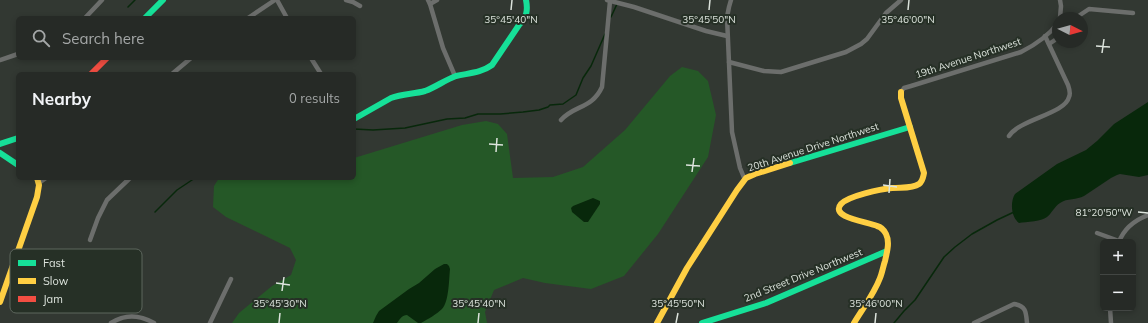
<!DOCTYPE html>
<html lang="en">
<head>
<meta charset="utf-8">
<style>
	:root { --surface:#262a26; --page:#2e322e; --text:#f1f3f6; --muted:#a4a7a7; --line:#424643 }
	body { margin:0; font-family:Mulish,sans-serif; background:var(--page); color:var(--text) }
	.controls { position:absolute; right:12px; bottom:12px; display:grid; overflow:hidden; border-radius:6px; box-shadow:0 2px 6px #0003 }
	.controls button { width:36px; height:36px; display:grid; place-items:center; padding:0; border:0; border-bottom:1px solid var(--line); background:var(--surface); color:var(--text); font:20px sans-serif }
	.compass { position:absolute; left:1052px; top:12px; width:36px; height:36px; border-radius:50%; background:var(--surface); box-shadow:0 2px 6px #0003; rotate:96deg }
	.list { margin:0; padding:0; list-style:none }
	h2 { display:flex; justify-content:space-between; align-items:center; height:52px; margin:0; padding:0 16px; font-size:17px }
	h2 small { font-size:13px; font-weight:400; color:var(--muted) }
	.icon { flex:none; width:22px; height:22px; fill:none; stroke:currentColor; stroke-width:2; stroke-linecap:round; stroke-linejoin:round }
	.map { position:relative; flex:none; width:1148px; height:323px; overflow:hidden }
	.search { position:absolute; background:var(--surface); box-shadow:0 2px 6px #0003; left:16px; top:16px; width:340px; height:44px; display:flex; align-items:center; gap:10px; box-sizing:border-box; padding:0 14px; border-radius:6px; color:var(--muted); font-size:15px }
	.panel { position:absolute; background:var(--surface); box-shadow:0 2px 6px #0003; left:16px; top:72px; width:340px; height:108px; border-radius:6px }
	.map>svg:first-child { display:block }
	.green { fill:#255827 }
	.water { fill:#08280b }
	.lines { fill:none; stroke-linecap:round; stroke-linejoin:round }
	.stream { stroke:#08280b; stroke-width:1.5 }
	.street { stroke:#6c6e6c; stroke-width:4.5 }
	.fast { stroke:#16e098; stroke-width:6 }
	.slow { stroke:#ffcf43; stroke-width:6 }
	.jam { stroke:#f24e42; stroke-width:6 }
	.ticks { fill:none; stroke:#dce3dc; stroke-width:1.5 }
	.labels { text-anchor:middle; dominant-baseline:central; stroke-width:4; stroke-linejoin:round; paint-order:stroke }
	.street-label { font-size:10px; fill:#dce3dc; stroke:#263026 }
	.key { fill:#263026; stroke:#5d665d; stroke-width:1 }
	.key-label { font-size:11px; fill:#dce3dc }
	.ticks-label { font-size:10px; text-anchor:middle; fill:#dce3dc; stroke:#263026; stroke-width:4; stroke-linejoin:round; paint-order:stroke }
</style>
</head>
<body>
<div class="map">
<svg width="1148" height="323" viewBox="0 0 1148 323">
	<rect width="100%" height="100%" fill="#323832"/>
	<polygon class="green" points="682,67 698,71 708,81 716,115 708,157 658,234 624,276 591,289 545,283 523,278 494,290 485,312 487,323 232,323 239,313 272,286 291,275 296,260 290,248 226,217 213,207 214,186 219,178 354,178 354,158 462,125 486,121 498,124 507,134 513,178 553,177 583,167 625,130 670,76"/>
	<g class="water">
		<path d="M1148 102V175L1139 177 1120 174 1117 175 1111 178 1084 196C1077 200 1067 198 1060 203 1054 207 1052 213 1047 217 1043 221 1026 222 1019 223 1011 217 1010 202 1015 194L1057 164 1086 150 1097 141 1114 124Z"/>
		<polygon points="593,198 600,201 600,204 588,222 584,222 572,212 571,208 573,206"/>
		<path d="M444 264H447L449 266 450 269C449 279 449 302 442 309 437 314 428 319 421 323H418L407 315C402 315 400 319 397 323H373L376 316 379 311 409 289 419 283 435 269Z"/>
	</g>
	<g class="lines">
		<g class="stream">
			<polyline points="128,7 135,0"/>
			<polyline points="611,17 617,4"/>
			<polyline points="354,129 373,130 405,128 447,119 465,118 478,114 500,114 523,112 539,110 548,107 550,105 563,104 576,95 583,78 591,66 605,34"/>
			<polyline points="155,212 177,190 195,178"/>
			<polyline points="894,323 904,311 915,300 944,257 955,247 972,234 997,220 1014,212"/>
		</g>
		<g class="street">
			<polyline points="277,0 287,18"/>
			<polyline points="346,0 353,2 360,6"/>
			<polyline points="428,0 430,4 443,48 455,76"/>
			<polyline points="607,0 634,7 706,31 727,36"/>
			<polyline points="731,0 729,7 727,17 732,132 740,168 745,180"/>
			<polyline points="1060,0 1061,6 1060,18"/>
			<polyline points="430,4 437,0"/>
			<polyline points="85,18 102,0"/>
			<polyline points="248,18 275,0"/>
			<polyline points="1077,18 1080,15 1089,9 1133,13"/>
			<polyline points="1049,44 1058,38"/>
			<polyline points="311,58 321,74"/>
			<polyline points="0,60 18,54"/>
			<polyline points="729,62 764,71 781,72 846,52 861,44 867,39 886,13 901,0"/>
			<polyline points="172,74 191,58"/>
			<path d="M901 92 904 88 911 86 1021 52C1035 45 1049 35 1058 23"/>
			<path d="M561 120C574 105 592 109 602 87L610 1"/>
			<path d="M1009 136C1020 119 1065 114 1069 97 1071 93 1069 88 1068 85L1045 36"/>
			<polyline points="39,183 46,178"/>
			<polyline points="1097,233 1119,241"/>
			<polyline points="90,240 98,218 107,200 130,178"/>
			<path d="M1119 242C1124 228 1135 220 1148 215"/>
			<polyline points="1110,308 1111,323"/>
			<path d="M111 323C125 314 140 315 154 323"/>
			<polyline points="210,323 231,279"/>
			<path d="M974 323 1014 304C1026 306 1026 312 1027 323"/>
		</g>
		<g class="fast">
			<polyline points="145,18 163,0"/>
			<path d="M354 119 391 98C402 94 414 94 425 91 436 87 445 80 456 76 469 73 481 73 492 65L519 25C527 17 528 10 526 0"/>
			<polyline points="0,144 18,138"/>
			<polyline points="0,153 18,165"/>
			<polyline points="790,163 910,127"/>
			<polyline points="702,323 766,303 887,251"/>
		</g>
		<g class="slow">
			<polyline points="0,302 37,197 39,185 37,178"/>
			<polyline points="657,323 687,268 737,190 746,178 755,174 790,163"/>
			<path d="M854 323C863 308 874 294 880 278 882 273 883 267 885 261 887 252 890 242 886 234 884 230 881 227 877 226 870 222 829 218 841 204 848 196 881 189 892 188 901 187 912 189 919 184 923 181 923 177 924 173L901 98V92"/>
		</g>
		<polyline class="jam" points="91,74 107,58"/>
	</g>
	<path class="ticks" d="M511 10 512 0M709 10 710 0M908 10 909 0M1096 46 1110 47M1102 53 1104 39M489 144 503 145M496 152 497 138M686 165 700 166M692 172 694 158M883 185 897 187M889 193 890 179M1138 212 1148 213M276 283 290 285M282 291 284 277M279 323 280 313M478 323 479 313M676 323 678 313M875 323 876 313"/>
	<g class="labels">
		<g class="street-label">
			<text transform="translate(968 58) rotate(-18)">19th Avenue Northwest</text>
			<text transform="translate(813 147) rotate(-18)">20th Avenue Drive Northwest</text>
			<text transform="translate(803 275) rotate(-22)">2nd Street Drive Northwest</text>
		</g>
	</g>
	<rect x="10" y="249" width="132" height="64" rx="6" class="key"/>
	<rect x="18" y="260" width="18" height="6" fill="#16e098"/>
	<rect x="18" y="278" width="18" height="6" fill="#ffcf43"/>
	<rect x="18" y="296" width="18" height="6" fill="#f24e42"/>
	<g class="key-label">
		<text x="43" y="267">Fast</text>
		<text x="43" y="285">Slow</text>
		<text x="43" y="303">Jam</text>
	</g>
	<g class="ticks-label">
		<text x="511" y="23">35°45'40"N</text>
		<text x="709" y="23">35°45'50"N</text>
		<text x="908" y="23">35°46'00"N</text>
		<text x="1104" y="216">81°20'50"W</text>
		<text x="280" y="307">35°45'30"N</text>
		<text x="479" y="307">35°45'40"N</text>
		<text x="678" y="307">35°45'50"N</text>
		<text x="876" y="307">35°46'00"N</text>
	</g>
</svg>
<div class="controls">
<button>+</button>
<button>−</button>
</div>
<svg class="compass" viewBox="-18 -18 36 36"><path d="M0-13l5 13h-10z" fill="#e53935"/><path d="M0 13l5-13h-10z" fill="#a4a7a7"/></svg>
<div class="search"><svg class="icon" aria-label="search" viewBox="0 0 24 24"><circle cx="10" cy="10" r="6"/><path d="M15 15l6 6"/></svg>Search here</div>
<section class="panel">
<h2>Nearby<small>0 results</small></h2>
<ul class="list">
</ul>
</section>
</div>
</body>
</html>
